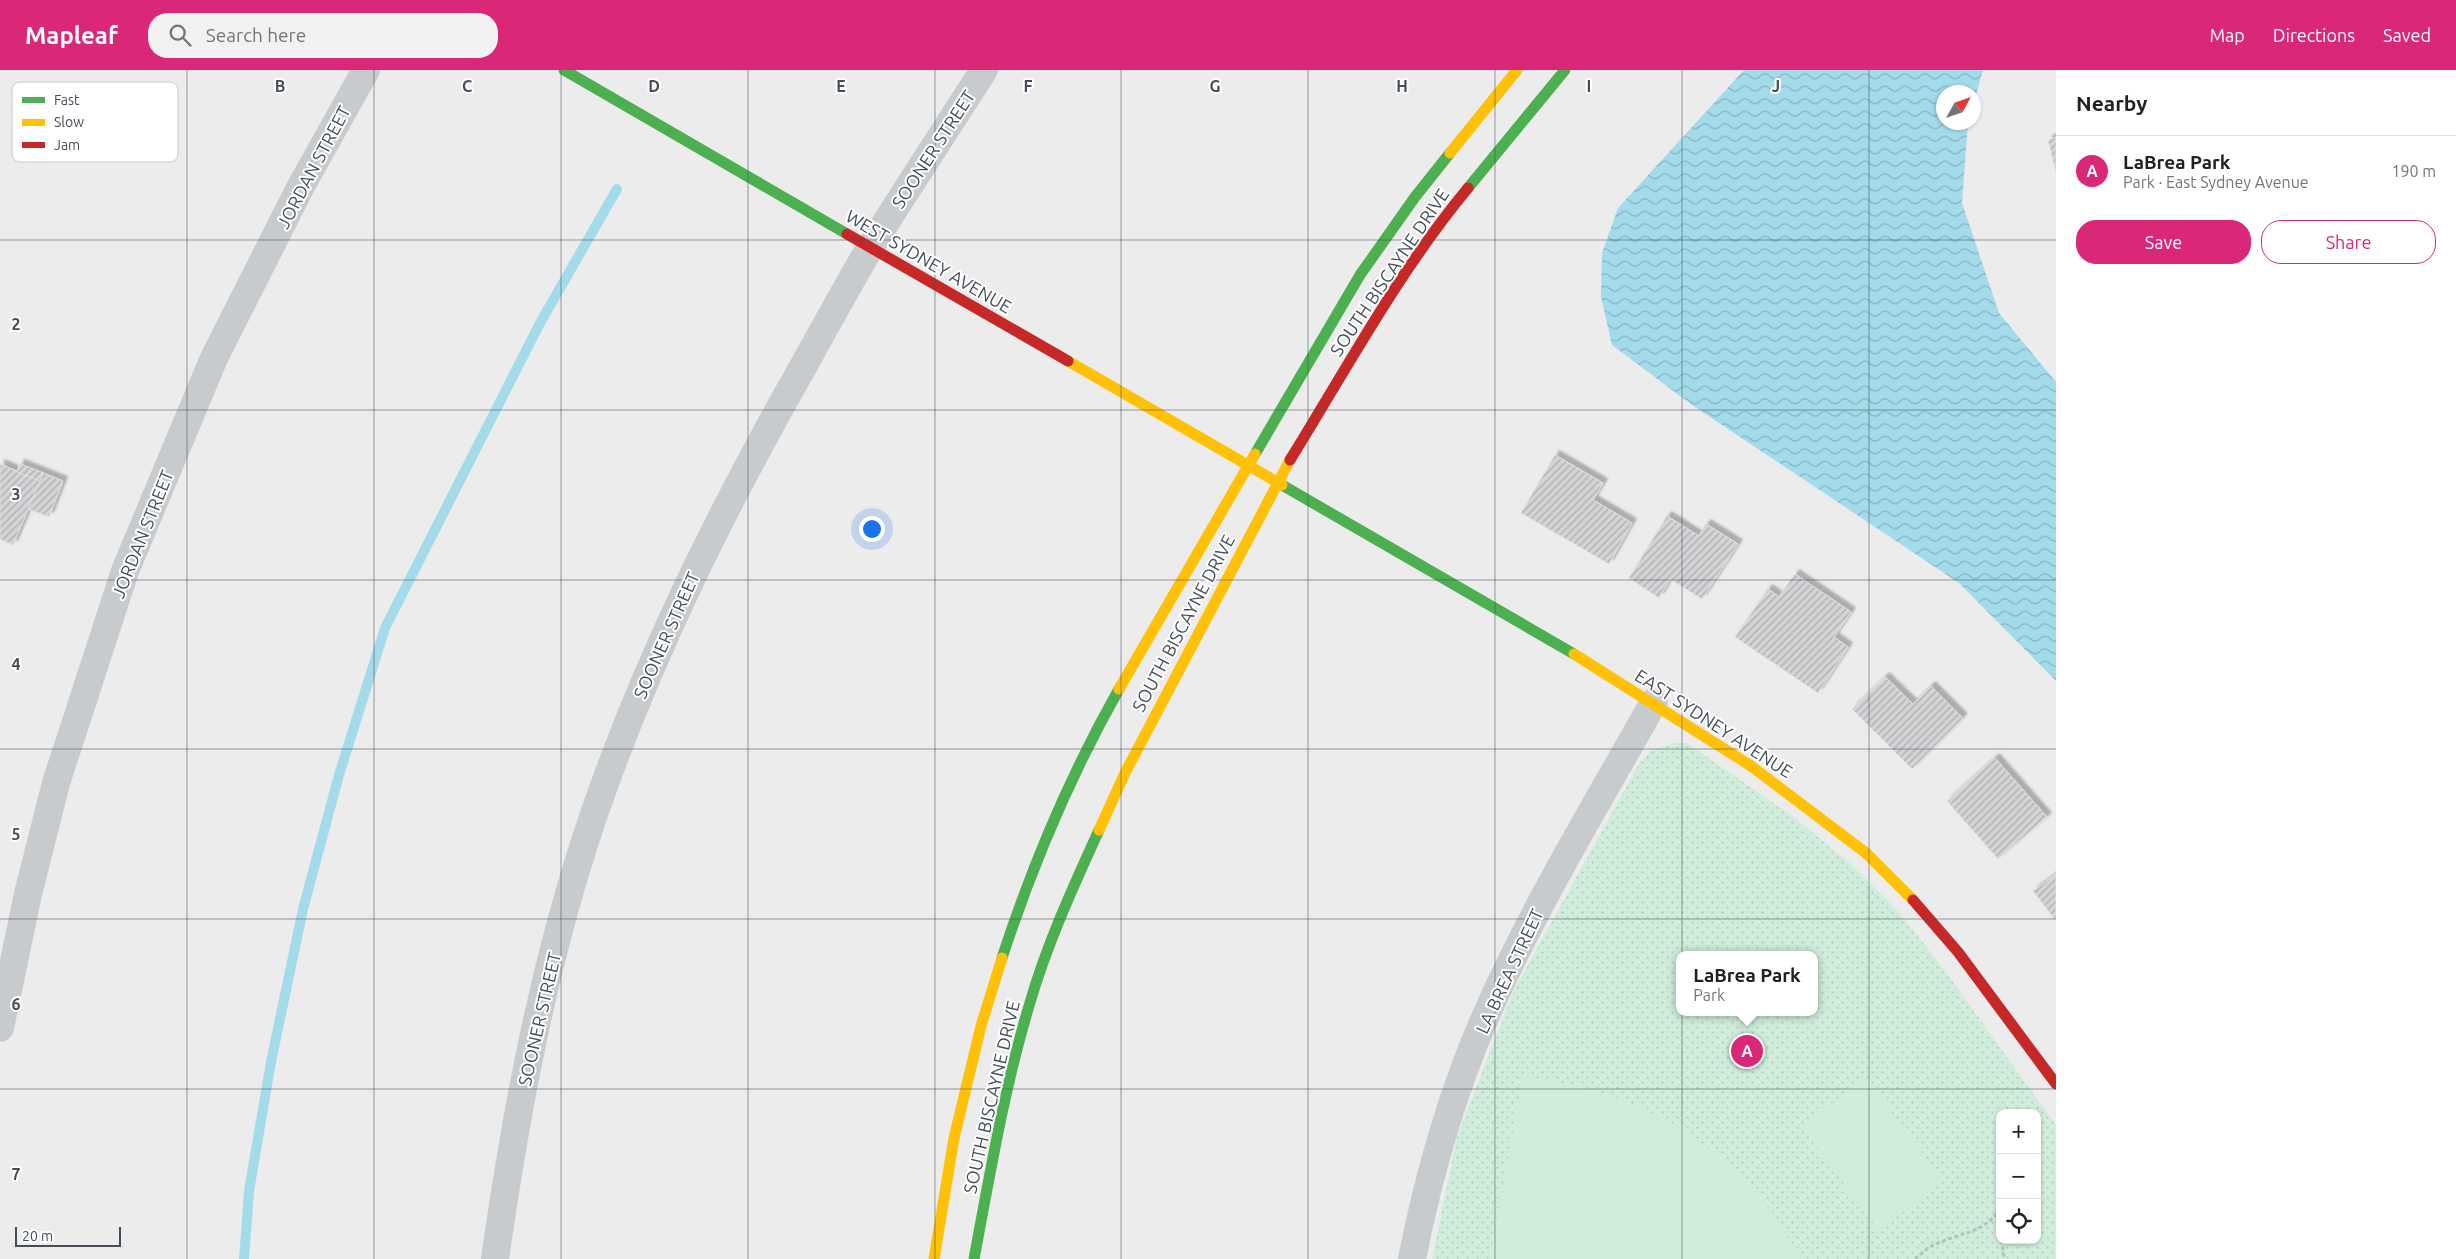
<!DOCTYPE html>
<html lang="en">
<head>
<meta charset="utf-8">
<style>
	:root { --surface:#fff; --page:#f2f2f2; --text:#202124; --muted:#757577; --line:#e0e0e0; --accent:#db2777 }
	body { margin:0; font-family:Ubuntu,sans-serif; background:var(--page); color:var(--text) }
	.controls { position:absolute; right:15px; bottom:15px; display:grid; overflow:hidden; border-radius:10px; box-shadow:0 1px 4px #0004 }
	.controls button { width:45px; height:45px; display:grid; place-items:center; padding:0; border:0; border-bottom:1px solid var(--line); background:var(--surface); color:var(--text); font:25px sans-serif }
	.compass { position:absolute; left:1936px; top:15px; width:45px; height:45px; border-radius:50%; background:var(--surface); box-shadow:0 1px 4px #0004; rotate:50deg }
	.scale { position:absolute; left:15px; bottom:12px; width:106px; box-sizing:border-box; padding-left:5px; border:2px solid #444e58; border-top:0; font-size:14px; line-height:18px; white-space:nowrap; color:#444e58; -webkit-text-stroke:4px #fff; paint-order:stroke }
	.you { position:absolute; left:871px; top:458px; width:18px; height:18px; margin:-12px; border:4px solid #fff; border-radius:50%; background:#1a73e8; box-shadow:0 0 0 8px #1a73e833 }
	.badge { display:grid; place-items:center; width:32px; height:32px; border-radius:50%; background:var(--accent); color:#fff; font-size:16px; font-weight:700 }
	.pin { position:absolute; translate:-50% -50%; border:2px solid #fff; box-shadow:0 1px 5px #0006 }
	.popup { position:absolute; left:1676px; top:881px; width:142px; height:65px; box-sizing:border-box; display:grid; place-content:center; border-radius:10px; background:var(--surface); filter:drop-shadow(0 1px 4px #0005); font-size:16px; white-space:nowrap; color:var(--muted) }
	.popup b { font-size:19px; color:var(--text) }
	.popup::after { content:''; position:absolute; left:50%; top:100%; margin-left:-10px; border:10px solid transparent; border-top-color:var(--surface) }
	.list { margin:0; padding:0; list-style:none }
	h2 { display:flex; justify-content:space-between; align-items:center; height:65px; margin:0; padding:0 20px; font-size:21px }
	h2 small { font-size:16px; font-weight:400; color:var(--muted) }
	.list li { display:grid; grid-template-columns:32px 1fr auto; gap:15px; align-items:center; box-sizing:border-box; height:70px; padding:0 20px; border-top:1px solid var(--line) }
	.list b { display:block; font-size:19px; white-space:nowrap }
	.list p { margin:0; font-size:16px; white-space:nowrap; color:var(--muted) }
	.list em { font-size:16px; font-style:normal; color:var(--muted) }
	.actions { display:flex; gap:10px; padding:15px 20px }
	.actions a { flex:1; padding:11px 0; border:1px solid var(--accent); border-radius:20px; text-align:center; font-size:18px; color:var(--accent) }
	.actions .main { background:var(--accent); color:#fff }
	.icon { flex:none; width:28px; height:28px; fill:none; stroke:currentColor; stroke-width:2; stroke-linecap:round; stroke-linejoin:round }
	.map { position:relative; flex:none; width:2056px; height:1189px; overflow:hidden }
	header { display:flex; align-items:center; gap:30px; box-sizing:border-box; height:70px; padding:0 25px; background:var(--accent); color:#fff }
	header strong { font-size:24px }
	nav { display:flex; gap:28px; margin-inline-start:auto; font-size:18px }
	.search { width:350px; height:45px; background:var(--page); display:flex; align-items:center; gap:12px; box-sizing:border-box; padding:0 18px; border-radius:20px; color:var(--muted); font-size:19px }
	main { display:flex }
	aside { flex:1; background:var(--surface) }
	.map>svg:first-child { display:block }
	.grass { fill:url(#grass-dots); fill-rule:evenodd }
	.pitch { fill:#d0eddb }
	.water { fill:url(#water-waves) }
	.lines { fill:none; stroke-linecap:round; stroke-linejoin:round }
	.stream { stroke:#a4dbeb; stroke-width:10 }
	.building { fill:url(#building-hatch); stroke:#dededf; filter:url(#shadow) }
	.path { stroke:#b5c2be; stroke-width:3; stroke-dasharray:4 2.5; stroke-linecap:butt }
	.street { stroke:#c8cbcd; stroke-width:28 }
	.fast { stroke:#4caf50; stroke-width:11 }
	.slow { stroke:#ffc107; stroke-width:11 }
	.jam { stroke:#c62828; stroke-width:11 }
	.grid { fill:none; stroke:#444e58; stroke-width:1; stroke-opacity:0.55 }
	.labels { text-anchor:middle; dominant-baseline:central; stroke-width:4; stroke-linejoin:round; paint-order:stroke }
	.street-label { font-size:18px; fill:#444e58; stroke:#fff }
	.key { fill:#fff; stroke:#c7cacd; stroke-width:1 }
	.key-label { font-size:14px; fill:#444e58 }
	.grid-label { font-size:16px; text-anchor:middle; font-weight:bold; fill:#444e58; stroke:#fff; stroke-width:4; stroke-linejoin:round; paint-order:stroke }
</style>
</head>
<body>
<header>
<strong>Mapleaf</strong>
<div class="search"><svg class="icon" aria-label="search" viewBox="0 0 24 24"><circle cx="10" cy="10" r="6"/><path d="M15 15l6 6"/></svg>Search here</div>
<nav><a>Map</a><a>Directions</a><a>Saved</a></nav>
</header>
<main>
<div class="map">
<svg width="2056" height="1189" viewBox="0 0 2056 1189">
	<defs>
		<pattern id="grass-dots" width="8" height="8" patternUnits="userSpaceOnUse" patternTransform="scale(1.25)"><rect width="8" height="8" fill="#d0eddb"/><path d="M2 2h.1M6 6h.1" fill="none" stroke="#b4cdbe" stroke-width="1.8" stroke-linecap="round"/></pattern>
		<pattern id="water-waves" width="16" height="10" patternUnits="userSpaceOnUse" patternTransform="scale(1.25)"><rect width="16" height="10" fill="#a4dbeb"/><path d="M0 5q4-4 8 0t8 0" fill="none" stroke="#87b4c1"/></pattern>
		<pattern id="building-hatch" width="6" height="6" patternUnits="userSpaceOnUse" patternTransform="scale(1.25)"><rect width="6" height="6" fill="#d4d4d6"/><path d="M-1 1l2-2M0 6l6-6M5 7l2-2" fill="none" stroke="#aeaeb0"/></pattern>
		<filter id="shadow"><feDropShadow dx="4.5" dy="-4.5" stdDeviation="1" flood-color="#0004"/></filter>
	</defs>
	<rect width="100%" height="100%" fill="#edecec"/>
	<path class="grass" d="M1675 673H1687L1791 745 1850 793 1897 840 1943 898 2056 1055V1189H1432L1457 1067 1514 920 1640 692 1652 680ZM1680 885H1814V942H1680ZM2000 1043H2037V1170H2000Z"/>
	<g class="pitch">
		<path d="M1523 1006C1626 1021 1708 1058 1772 1143 1783 1157 1791 1174 1799 1189H1490Z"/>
		<polygon points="1866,1008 1943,1111 1878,1160 1801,1056"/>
	</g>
	<polygon class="water" points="1744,0 1983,0 1974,32 1974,22 1944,22 1944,52 1968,53 1962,133 1999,243 2056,312 2056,611 1959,513 1692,335 1612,275 1601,227 1602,183 1618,138"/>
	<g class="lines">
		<polyline class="stream" points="244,1189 249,1121 271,992 303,839 339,705 385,558 540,253 617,119"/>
	</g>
	<g class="building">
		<polygon points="2056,67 2056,102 2048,70"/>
		<polygon points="1555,385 1603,413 1593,430 1632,453 1609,494 1521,443"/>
		<polygon points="0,394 40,411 13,475 0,469"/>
		<polygon points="20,394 43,403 40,411 17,402"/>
		<polygon points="43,403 63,411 49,447 28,439"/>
		<polygon points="1667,446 1699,466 1706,454 1738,474 1702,529 1670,509 1659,528 1629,508"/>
		<polygon points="1795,504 1851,542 1834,567 1848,577 1818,623 1735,567 1768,519 1779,527"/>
		<polygon points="1885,607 1913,634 1931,616 1963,648 1912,699 1852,639"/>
		<polygon points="1995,688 2047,747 1998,789 1947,731"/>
		<polygon points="2056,804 2056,851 2033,821"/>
	</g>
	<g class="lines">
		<g class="path">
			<polyline points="2037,1105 2042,1101"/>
			<polyline points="1999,1142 2000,1150"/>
			<polyline points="2002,1170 2004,1189"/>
			<path d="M1915 1189C1922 1183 1929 1176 1938 1173 1963 1162 1981 1164 2000 1140"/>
		</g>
		<g class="street">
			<polyline points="0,958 28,824 56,713 125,501 214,288 301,116 366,0"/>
			<path d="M495 1189C516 1041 544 892 592 750 646 591 721 441 804 295 826 255 848 215 871 176 908 117 946 59 984 0"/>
			<path d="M1412 1189C1428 1108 1451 1026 1484 950 1532 840 1595 737 1654 632"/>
		</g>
		<g class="fast">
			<polyline points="564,0 847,164"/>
			<polyline points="1468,118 1565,0"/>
			<polyline points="1255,384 1360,205 1415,127 1450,83"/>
			<polyline points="1282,415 1574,584"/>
			<path d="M1002 888C1032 796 1071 704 1119 619"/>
			<path d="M974 1189C990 1104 1004 1019 1029 936 1046 876 1073 817 1099 760"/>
		</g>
		<g class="slow">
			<polyline points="1450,83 1517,0"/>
			<polyline points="1068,291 1282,415"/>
			<polyline points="1574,584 1751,696 1866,783 1913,830"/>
			<polyline points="1119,619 1255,384"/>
			<polyline points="1099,760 1125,703 1290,390"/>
			<polyline points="934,1189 954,1068 981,956 1002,888"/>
		</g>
		<g class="jam">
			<polyline points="847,164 1068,291"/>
			<path d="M1290 390C1347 298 1399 201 1468 118"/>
			<polyline points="1913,830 1958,882 2056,1014"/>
		</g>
	</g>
	<path class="grid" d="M187 0V1189M374 0V1189M561 0V1189M748 0V1189M935 0V1189M1121 0V1189M1308 0V1189M1495 0V1189M1682 0V1189M1869 0V1189M0 170H2056M0 340H2056M0 510H2056M0 679H2056M0 849H2056M0 1019H2056"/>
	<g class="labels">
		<g class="street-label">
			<text transform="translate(933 79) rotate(-57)">SOONER STREET</text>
			<text transform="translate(313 97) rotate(-62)">JORDAN STREET</text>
			<text transform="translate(929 191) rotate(30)">WEST SYDNEY AVENUE</text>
			<text transform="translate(1389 202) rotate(-56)">SOUTH BISCAYNE DRIVE</text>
			<text transform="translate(142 464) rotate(-68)">JORDAN STREET</text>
			<text transform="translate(1183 553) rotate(-62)">SOUTH BISCAYNE DRIVE</text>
			<text transform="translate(666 565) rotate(-66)">SOONER STREET</text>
			<text transform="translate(1714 653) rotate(33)">EAST SYDNEY AVENUE</text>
			<text transform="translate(1509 901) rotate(-65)">LA BREA STREET</text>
			<text transform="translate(539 949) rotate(-77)">SOONER STREET</text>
			<text transform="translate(991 1027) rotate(-77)">SOUTH BISCAYNE DRIVE</text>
		</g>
	</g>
	<rect x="12" y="12" width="166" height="80" rx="8" class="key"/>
	<rect x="22" y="27" width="23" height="6" fill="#4caf50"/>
	<rect x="22" y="49" width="23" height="7" fill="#ffc107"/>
	<rect x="22" y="72" width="23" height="6" fill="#c62828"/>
	<g class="key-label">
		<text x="54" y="35">Fast</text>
		<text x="54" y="57">Slow</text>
		<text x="54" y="80">Jam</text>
	</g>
	<g class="grid-label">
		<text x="280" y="22">B</text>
		<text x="467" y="22">C</text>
		<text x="654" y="22">D</text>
		<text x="841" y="22">E</text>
		<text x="1028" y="22">F</text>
		<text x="1215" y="22">G</text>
		<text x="1402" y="22">H</text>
		<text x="1589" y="22">I</text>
		<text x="1776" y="22">J</text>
		<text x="16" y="260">2</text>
		<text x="16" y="430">3</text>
		<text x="16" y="600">4</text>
		<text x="16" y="770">5</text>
		<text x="16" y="940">6</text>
		<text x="16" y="1110">7</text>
	</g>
</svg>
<div class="controls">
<button>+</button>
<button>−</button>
<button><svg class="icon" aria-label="locate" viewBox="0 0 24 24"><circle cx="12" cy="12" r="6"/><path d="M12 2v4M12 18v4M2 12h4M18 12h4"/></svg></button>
</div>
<svg class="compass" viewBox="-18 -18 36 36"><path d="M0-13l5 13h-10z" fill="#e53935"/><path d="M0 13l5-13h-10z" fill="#757577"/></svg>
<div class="scale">20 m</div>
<div class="you"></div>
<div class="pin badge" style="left:1747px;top:981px">A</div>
<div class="popup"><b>LaBrea Park</b>Park</div>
</div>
<aside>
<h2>Nearby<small></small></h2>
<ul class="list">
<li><span class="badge">A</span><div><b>LaBrea Park</b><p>Park · East Sydney Avenue</p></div><em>190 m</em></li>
</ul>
<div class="actions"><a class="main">Save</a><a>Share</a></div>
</aside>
</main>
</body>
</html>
